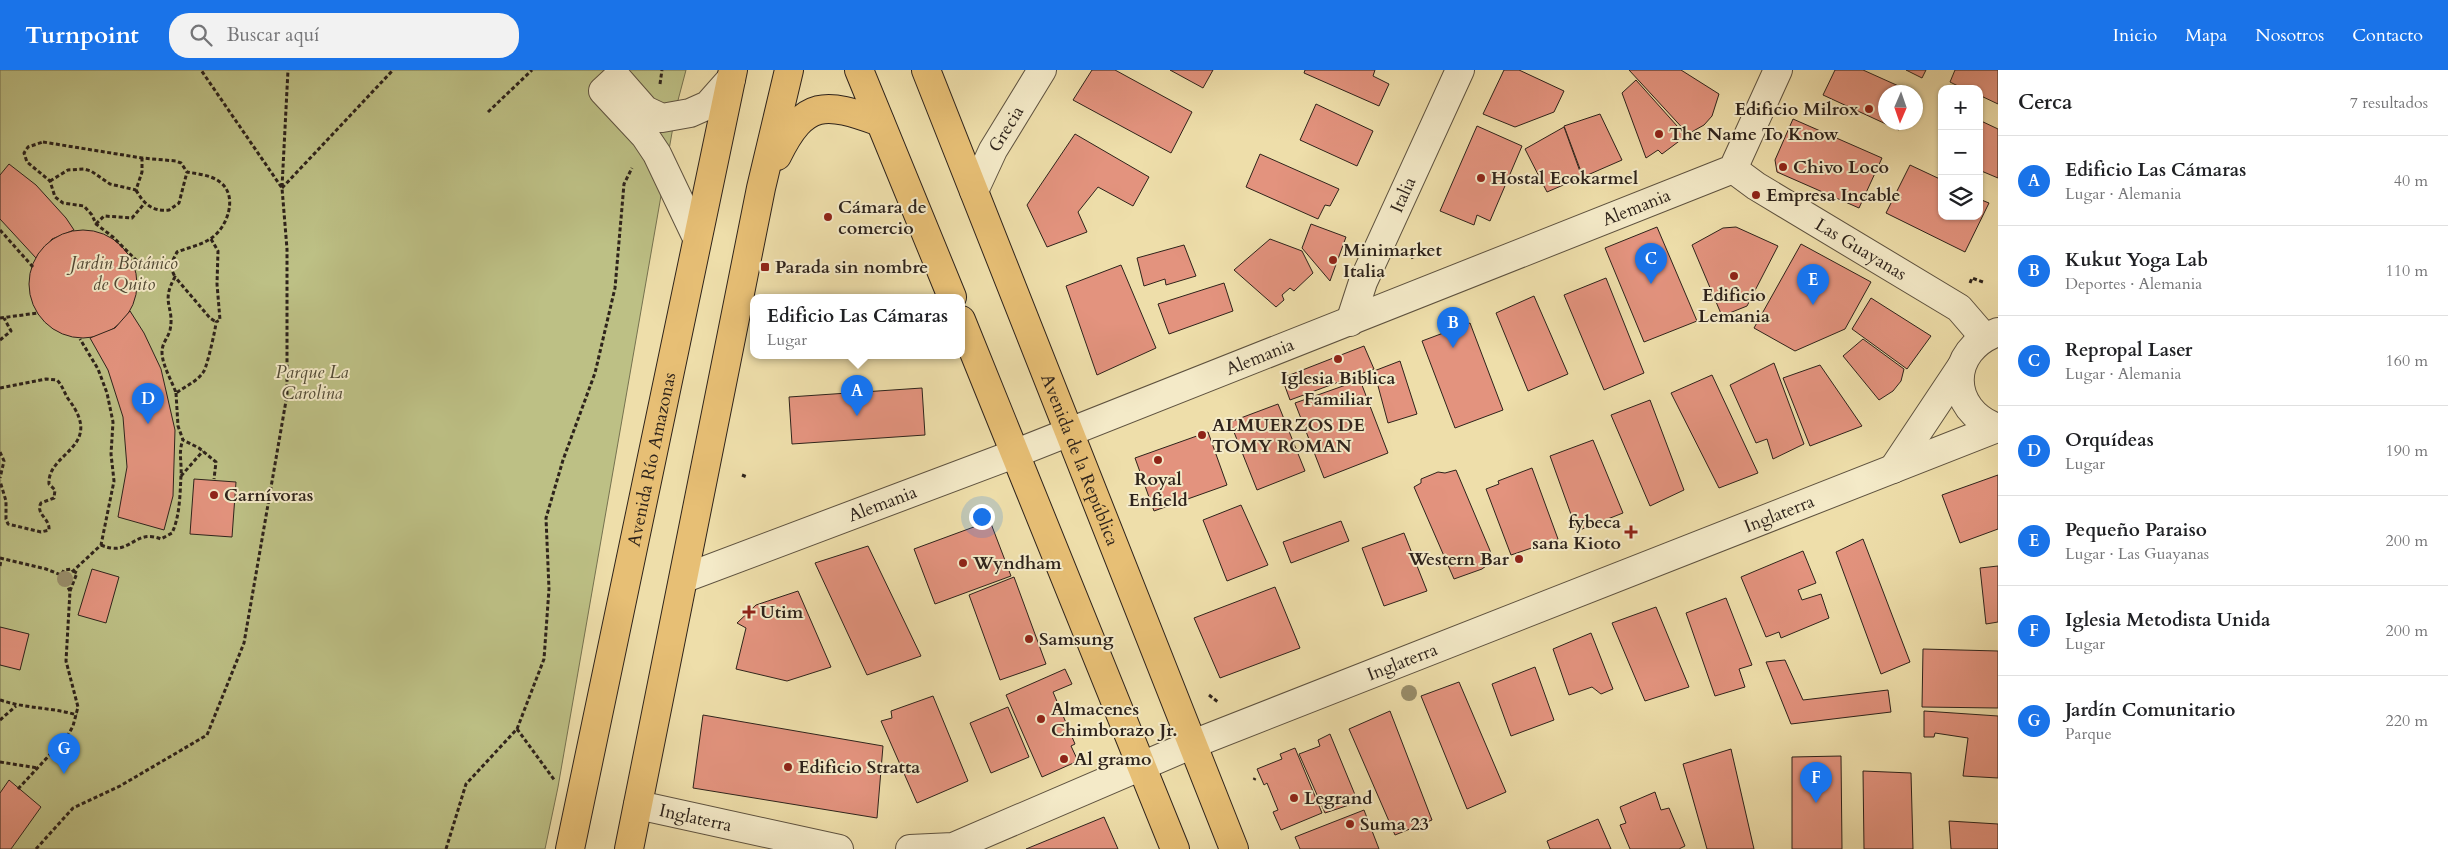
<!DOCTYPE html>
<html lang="es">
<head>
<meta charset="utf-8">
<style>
	:root { --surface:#fff; --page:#f2f2f2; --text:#202124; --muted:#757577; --line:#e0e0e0; --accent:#1a73e8 }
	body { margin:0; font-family:Cardo,serif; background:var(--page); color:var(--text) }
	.controls { position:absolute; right:15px; top:15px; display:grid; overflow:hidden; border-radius:10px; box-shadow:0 1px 4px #0004 }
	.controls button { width:45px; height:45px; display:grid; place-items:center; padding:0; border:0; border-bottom:1px solid var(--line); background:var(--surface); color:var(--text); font:25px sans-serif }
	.compass { position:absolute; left:1878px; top:15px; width:45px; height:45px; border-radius:50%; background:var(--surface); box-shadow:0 1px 4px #0004; rotate:182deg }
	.you { position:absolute; left:981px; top:446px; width:18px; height:18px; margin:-12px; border:4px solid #fff; border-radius:50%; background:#1a73e8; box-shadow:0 0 0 8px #1a73e833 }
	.badge { display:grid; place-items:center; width:32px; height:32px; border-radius:50%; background:var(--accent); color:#fff; font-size:16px; font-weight:700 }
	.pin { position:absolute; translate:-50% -41px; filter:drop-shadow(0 1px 2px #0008) }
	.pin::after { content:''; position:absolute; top:26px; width:18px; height:15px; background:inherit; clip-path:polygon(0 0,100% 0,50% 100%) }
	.popup { position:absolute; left:750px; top:224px; width:215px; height:65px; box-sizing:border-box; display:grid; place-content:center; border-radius:10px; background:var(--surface); filter:drop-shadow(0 1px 4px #0005); font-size:16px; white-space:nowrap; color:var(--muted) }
	.popup b { font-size:19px; color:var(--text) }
	.popup::after { content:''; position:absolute; left:50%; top:100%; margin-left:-10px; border:10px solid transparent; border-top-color:var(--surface) }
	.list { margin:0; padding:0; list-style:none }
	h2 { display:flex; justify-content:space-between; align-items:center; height:65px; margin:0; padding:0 20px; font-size:21px }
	h2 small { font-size:16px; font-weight:400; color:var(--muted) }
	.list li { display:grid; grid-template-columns:32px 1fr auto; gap:15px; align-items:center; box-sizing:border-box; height:90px; padding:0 20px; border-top:1px solid var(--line) }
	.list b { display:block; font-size:19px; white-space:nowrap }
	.list p { margin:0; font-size:16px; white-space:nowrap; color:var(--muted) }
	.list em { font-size:16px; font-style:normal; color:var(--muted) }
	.icon { flex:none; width:28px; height:28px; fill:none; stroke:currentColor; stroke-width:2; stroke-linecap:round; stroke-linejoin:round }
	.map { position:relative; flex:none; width:1998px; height:779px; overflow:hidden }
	header { display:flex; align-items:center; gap:30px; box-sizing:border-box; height:70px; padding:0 25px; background:var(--accent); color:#fff }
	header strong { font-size:24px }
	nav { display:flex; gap:28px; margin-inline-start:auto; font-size:18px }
	.search { width:350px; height:45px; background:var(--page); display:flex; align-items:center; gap:12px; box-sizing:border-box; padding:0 18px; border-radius:20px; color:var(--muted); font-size:19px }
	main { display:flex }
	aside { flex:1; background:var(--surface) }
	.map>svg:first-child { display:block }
	.green { fill:#bdc085; stroke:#767250 }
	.building { fill:#e3937e; stroke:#2e231b }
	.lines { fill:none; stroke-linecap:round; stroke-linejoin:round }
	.minor-casing { stroke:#5e523f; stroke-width:30 }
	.major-casing { stroke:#2e231b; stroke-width:30 }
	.path { stroke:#2e231b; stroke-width:3; stroke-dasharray:4 2.5; stroke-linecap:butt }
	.minor { stroke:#f4eac8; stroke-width:28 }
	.major { stroke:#e7bf75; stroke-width:28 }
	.tree { fill:#988d6a }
	.poi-dot { fill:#8f2418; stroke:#f4eac8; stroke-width:2 }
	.labels { text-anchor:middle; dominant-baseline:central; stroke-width:4; stroke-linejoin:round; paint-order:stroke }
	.poi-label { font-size:18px; font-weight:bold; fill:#2e231b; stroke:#f4eac8; text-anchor:start }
	.street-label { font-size:18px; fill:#2e231b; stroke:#f4eac8 }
	.park-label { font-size:18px; font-style:italic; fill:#524a36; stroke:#f4eac8 }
</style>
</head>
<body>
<header>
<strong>Turnpoint</strong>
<div class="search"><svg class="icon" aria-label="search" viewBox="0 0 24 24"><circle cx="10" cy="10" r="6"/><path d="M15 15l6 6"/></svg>Buscar aquí</div>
<nav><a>Inicio</a><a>Mapa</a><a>Nosotros</a><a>Contacto</a></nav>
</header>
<main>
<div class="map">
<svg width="1998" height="779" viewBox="0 0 1998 779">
	<rect width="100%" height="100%" fill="#eedeaa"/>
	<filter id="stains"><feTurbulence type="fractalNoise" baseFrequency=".004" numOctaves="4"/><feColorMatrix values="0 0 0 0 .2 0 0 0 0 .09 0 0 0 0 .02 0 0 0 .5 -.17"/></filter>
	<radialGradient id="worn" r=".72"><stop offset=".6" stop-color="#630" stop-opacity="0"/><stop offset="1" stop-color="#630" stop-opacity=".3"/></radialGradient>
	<polygon class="green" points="0,0 686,0 677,34 558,717 545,779 0,779"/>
	<g class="building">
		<polygon points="1092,0 1115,0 1192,42 1171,83 1073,30"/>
		<polygon points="1170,0 1213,0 1203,18"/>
		<polygon points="1305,0 1375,0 1373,6 1389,14 1379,36 1304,3"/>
		<polygon points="1504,0 1519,0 1564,21 1554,42 1515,57 1483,44"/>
		<polygon points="1629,0 1681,0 1719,24 1712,46 1704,55 1688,64"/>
		<polygon points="1835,0 1863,0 1912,22 1886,22 1886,52 1903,52 1899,60 1823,25"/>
		<polygon points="1906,0 1926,0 1922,8"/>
		<polygon points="1955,0 1998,0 1998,34 1979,25 1979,19 1964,19 1950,12"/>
		<polygon points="1636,10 1686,66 1662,84 1658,80 1646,88 1622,23"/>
		<polygon points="1316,34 1373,61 1357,96 1300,70"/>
		<polygon points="1600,44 1622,90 1583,107 1564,56"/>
		<polygon points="1793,49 1882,88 1859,138 1777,102 1775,90"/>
		<polygon points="1979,50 1998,59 1998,108 1979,100"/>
		<polygon points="1477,56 1522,76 1490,151 1477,145 1474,155 1440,141"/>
		<polygon points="1564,57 1582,107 1547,122 1525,79"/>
		<polygon points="1075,64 1149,107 1133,136 1098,117 1078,142 1087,162 1047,177 1027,135"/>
		<polygon points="1260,84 1339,119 1330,136 1325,135 1318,149 1246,117"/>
		<polygon points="9,94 36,115 66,148 74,160 52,169 36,188 0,149 0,105"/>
		<polygon points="1910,95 1942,110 1942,146 1979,146 1979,129 1989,133 1965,182 1886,143"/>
		<polygon points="1311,154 1346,167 1330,211 1302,178"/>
		<polygon points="1657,157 1697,251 1644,272 1605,178"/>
		<polygon points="1736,157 1778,176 1747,236 1722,246 1692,175 1723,158"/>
		<circle cx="83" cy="214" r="54"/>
		<polygon points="1270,169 1302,181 1313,203 1294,221 1290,218 1282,225 1284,230 1276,237 1234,200"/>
		<polygon points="1801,174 1871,212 1845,259 1795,281 1754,258"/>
		<polygon points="1184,175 1196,206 1166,215 1165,209 1144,216 1137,188"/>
		<polygon points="1121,195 1156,278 1097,305 1066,216"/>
		<polygon points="1606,208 1644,303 1604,320 1564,225"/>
		<polygon points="1224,213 1233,241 1169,264 1158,234"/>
		<polygon points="1534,226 1568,304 1528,321 1496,243"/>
		<polygon points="1871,228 1931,266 1907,299 1852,259"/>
		<polygon points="130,241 144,263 161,299 175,360 173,426 164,460 118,447 127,397 123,347 108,300 90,268 115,258"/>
		<polygon points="1470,253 1503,340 1455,358 1422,271"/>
		<polygon points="1863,269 1904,299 1901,311 1893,321 1879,330 1843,286"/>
		<polygon points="1364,276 1374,299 1290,330 1282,308"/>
		<polygon points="1400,291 1417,344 1388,353 1374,301"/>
		<polygon points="1774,293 1804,374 1773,389 1767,369 1756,373 1730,315"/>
		<polygon points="1820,295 1862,356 1810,376 1783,308"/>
		<polygon points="1712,305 1758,403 1719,418 1671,323"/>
		<polygon points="1360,310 1388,383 1324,408 1295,333"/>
		<polygon points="922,318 925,365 792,374 789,327"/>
		<polygon points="1650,330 1684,420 1650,436 1611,345"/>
		<polygon points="1278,334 1305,401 1257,420 1230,352"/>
		<polygon points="1208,362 1227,415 1154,441 1135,388"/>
		<polygon points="1593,370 1623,443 1577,461 1550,386"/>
		<polygon points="1532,398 1558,469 1511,485 1486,419 1499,414 1498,411"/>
		<polygon points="1456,400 1494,490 1482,499 1454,509 1414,417 1421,413 1421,409 1438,402 1445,403"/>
		<polygon points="1998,405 1998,459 1960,473 1942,425"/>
		<polygon points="194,409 236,412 232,467 190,464"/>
		<polygon points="1241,435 1268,495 1227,511 1203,450"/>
		<polygon points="990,451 1011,506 935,534 914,479"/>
		<polygon points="1341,451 1349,471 1291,493 1283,472"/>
		<polygon points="1404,463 1427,521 1384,536 1362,478"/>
		<polygon points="1863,469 1910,592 1881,604 1836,482"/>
		<polygon points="868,476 921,586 867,605 815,493"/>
		<polygon points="1803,481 1816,513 1798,520 1802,530 1821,524 1829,548 1781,568 1779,562 1766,567 1741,507"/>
		<polygon points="1998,496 1998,552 1986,554 1980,498"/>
		<polygon points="92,499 119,507 106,553 78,545"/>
		<polygon points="1014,507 1046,594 1000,610 969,525"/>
		<polygon points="1275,517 1300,578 1220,608 1194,548"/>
		<polygon points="798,521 831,597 787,611 736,599 746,558 737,553 756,535"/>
		<polygon points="1726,528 1752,595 1739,599 1745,617 1715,626 1686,543"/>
		<polygon points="1656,537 1689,617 1645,631 1612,553"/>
		<polygon points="0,557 29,564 20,600 0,595"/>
		<polygon points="1591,563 1613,619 1601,624 1592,617 1569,625 1553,579"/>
		<polygon points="1923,579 1998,581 1998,638 1922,637"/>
		<polygon points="1785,590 1803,630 1888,620 1891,642 1791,654 1766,592"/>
		<polygon points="1535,597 1554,650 1511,666 1492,614"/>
		<polygon points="1065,599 1072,614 1053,622 1075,674 1071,676 1078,691 1042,707 1006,625"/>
		<polygon points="1459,612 1506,722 1467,739 1421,626"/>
		<polygon points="933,626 968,711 917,733 881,651 892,648 891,641"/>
		<polygon points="1008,637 1029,687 991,703 970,653"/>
		<polygon points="1390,641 1432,750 1395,765 1349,659"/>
		<polygon points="1924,641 1998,646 1998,708 1963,706 1968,668 1935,663 1934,667 1924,667"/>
		<polygon points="703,645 883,676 877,748 693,718"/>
		<polygon points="1330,664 1358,732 1325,743 1299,684 1320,676 1318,670"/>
		<polygon points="1295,678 1322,743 1281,760 1273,742 1278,740 1267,713 1264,715 1257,699 1282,689 1280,684"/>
		<polygon points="1731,679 1754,779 1707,779 1683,694"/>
		<polygon points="1841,686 1842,779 1792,779 1792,687"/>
		<polygon points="1863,701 1911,703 1913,779 1864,779"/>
		<polygon points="9,710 41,737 11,779 0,779 0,723"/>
		<polygon points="1655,722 1661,740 1669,738 1685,776 1679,779 1630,779 1620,755 1626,753 1620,737"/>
		<polygon points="1364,740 1379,779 1300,779 1295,767"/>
		<polygon points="1104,747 1118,779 1026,779"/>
		<polygon points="1598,749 1611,779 1550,779 1547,771"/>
		<polygon points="1949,751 1998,754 1998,779 1951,779"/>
	</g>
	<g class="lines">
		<g class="minor-casing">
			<g id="minor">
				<path id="s1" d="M1733 99 1756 116 1959 238 1984 267"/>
				<path id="s2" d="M974 121 993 80 1042 0"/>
				<polyline points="697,168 657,84 645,66 603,21 617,8 645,40 662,48 690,43 708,35 731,9"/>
				<path id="s3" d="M1350 252 1363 212 1460 0"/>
				<path d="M1998 262C1947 280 1947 340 1998 358"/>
				<polyline points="1893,399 1961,297"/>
				<path id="s4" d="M685 508 1014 384 1733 99 1778 0"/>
				<path id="s5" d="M638 735 839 779"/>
				<path id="s6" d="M910 779 953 777 1193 674 1997 358"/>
			</g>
		</g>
		<g class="major-casing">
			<g id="major">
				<polyline points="859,0 952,227"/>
				<path id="s7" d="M926 0 1234 779"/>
				<path d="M777 86C805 29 825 32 880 52"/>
				<polyline points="961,250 1175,779"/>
				<path id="s8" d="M570 779 733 0"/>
				<polyline points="629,779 761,118 789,0"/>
			</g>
		</g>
		<g class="path">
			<polyline points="660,14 662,0"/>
			<polyline points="488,42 532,0"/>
			<path d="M43 72 142 88 176 91 181 93 187 102C198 104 211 105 220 112 239 126 227 159 210 169 201 175 187 178 177 182L170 196 141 195 113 167 96 154 92 145 84 136 63 133 55 127 50 111 27 92 24 83 28 77Z"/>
			<polyline points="50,111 68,100 84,99 91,101 110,114 136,120 142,102 142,88"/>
			<polyline points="282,117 288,0"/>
			<polyline points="282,118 393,0"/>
			<path d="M136 120C143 133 152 142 169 140L179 133 187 102"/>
			<polyline points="96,154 104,146 132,148 144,134"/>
			<polyline points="0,160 33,197"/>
			<path d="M211 169 218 181 217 214 220 250 216 252C216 258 207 296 204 301 198 311 186 316 176 323 172 311 162 295 162 282 162 273 168 268 170 260 175 237 160 233 175 207L210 248 216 252"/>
			<polyline points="1411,188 1419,183"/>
			<polyline points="170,196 175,207"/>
			<polyline points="1970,213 1972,208 1983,212"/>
			<polyline points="0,248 38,243"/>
			<polyline points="0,270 11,261 4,248"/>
			<path d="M0 318 46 309 57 310C63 316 64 323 69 330 105 378 47 382 49 414L55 420 54 428 41 433C35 444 50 448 49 460L41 462 8 454 6 449V431L0 411"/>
			<polyline points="176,323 178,356 183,370 199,378 216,392 214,409"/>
			<polyline points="0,382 4,391 0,408"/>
			<polyline points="742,405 747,407"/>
			<polyline points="181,406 203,381"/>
			<path d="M101 475C131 488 133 458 161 469L172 463C180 446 180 424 181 405 182 393 178 382 183 370"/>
			<polyline points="0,488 46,499 61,505 64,500 72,499 73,501 101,475 114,411 111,384 113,352 107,323 98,299 80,269"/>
			<polyline points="0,496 1,490"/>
			<polyline points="70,521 77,503 73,501"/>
			<polyline points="1209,625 1218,632"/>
			<path d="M0 630C27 639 51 637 77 645"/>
			<polyline points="0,650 16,636"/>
			<polyline points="517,659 555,711"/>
			<polyline points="0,692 38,698"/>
			<polyline points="1254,710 1255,708"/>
			<polyline points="18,719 68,665 73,656 78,637 66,591 70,521 61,505"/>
			<polyline points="36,779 73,738 120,716 207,665 244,573 287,325 287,179 282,118 201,0"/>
			<polyline points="446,779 466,714 517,659 544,589 549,519 546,448 563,390 595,303 615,218 624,114 632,98"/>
		</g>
		<use href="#minor" class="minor"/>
		<use href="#major" class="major"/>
	</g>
	<g class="tree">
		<circle cx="65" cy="509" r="8"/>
		<circle cx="1409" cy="623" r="8"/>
	</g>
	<g class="poi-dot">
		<circle cx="1869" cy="39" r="5"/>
		<circle cx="1659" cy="64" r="5"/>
		<circle cx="1783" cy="97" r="5"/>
		<circle cx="1481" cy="108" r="5"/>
		<circle cx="1756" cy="125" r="5"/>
		<circle cx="828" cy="147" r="5"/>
		<circle cx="1333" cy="190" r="5"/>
		<rect x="760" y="192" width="10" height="10" rx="2.5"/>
		<circle cx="1734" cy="206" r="5"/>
		<circle cx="1338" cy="289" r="5"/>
		<circle cx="1202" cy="365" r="5"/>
		<circle cx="1158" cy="390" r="5"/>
		<circle cx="214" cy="425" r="5"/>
		<path d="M1628.5 454.5h5v5h5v5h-5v5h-5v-5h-5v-5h5z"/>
		<circle cx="1519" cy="489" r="5"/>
		<circle cx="963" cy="493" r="5"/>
		<path d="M746.5 534.5h5v5h5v5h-5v5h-5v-5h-5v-5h5z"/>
		<circle cx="1029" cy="569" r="5"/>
		<circle cx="1041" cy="649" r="5"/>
		<circle cx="1064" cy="689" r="5"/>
		<circle cx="788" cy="697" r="5"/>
		<circle cx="1294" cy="728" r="5"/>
		<circle cx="1350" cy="754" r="5"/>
	</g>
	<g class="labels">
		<g class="poi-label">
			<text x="1859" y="39" text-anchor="end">Edificio Milrox</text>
			<text x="1669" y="64">The Name To Know</text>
			<text x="1793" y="97">Chivo Loco</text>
			<text x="1491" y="108">Hostal Ecokarmel</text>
			<text x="1766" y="125">Empresa Incable</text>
			<text x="838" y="137">Cámara de<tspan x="838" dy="21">comercio</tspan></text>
			<text x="1343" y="180">Minimarket<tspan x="1343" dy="21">Italia</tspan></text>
			<text x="775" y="197">Parada sin nombre</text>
			<text x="1734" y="225" text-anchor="middle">Edificio<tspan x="1734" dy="21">Lemania</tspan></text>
			<text x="1338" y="308" text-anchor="middle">Iglesia Biblica<tspan x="1338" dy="21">Familiar</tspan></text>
			<text x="1212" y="355">ALMUERZOS DE<tspan x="1212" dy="21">TOMY ROMAN</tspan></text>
			<text x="1158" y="409" text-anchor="middle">Royal<tspan x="1158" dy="21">Enfield</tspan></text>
			<text x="224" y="425">Carnívoras</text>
			<text x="1621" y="452" text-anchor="end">fybeca<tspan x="1621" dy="21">sana Kioto</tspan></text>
			<text x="1509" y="489" text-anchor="end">Western Bar</text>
			<text x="973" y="493">Wyndham</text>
			<text x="760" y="542">Utim</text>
			<text x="1039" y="569">Samsung</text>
			<text x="1051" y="639">Almacenes<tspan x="1051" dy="21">Chimborazo Jr.</tspan></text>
			<text x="1074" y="689">Al gramo</text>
			<text x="798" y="697">Edificio Stratta</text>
			<text x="1304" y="728">Legrand</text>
			<text x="1360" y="754">Suma 23</text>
		</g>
		<g class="street-label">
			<text stroke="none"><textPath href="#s2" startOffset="70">Grecia</textPath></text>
			<text stroke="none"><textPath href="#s3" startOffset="138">Italia</textPath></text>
			<text stroke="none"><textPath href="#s4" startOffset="1021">Alemania</textPath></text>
			<text stroke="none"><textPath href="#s1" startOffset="151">Las Guayanas</textPath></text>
			<text stroke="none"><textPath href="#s4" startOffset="616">Alemania</textPath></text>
			<text stroke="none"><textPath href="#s8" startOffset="398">Avenida Río Amazonas</textPath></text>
			<text stroke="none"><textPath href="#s7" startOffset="419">Avenida de la República</textPath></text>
			<text stroke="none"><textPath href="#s4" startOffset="211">Alemania</textPath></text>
			<text stroke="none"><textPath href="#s6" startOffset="934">Inglaterra</textPath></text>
			<text stroke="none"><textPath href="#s6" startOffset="529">Inglaterra</textPath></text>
			<text stroke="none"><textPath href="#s5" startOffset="59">Inglaterra</textPath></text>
		</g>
		<g class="park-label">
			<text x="124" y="193">Jardin Botánico<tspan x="124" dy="21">de Quito</tspan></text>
			<text x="312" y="302">Parque La<tspan x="312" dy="21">Carolina</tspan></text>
		</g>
	</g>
	<rect width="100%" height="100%" filter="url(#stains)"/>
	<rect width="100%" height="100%" fill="url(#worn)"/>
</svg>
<div class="controls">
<button>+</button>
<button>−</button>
<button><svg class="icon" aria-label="layers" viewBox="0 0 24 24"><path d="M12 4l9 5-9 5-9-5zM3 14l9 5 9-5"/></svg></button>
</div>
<svg class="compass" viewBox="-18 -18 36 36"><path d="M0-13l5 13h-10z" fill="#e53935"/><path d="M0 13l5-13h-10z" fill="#757577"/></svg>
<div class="you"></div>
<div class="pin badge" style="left:857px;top:346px">A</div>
<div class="popup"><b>Edificio Las Cámaras</b>Lugar</div>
<div class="pin badge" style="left:1453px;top:278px">B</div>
<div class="pin badge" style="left:1651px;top:214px">C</div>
<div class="pin badge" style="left:148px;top:354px">D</div>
<div class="pin badge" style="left:1813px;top:235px">E</div>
<div class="pin badge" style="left:1816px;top:733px">F</div>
<div class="pin badge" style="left:64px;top:704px">G</div>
</div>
<aside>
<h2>Cerca<small>7 resultados</small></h2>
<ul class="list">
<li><span class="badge">A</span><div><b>Edificio Las Cámaras</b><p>Lugar · Alemania</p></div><em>40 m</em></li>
<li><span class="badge">B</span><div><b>Kukut Yoga Lab</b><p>Deportes · Alemania</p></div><em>110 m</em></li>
<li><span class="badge">C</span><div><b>Repropal Laser</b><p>Lugar · Alemania</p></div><em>160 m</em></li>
<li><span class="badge">D</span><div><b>Orquídeas</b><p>Lugar</p></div><em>190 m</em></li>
<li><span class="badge">E</span><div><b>Pequeño Paraiso</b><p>Lugar · Las Guayanas</p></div><em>200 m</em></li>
<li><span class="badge">F</span><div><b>Iglesia Metodista Unida</b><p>Lugar</p></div><em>200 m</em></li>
<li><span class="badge">G</span><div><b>Jardín Comunitario</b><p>Parque</p></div><em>220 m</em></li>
</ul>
</aside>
</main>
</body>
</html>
